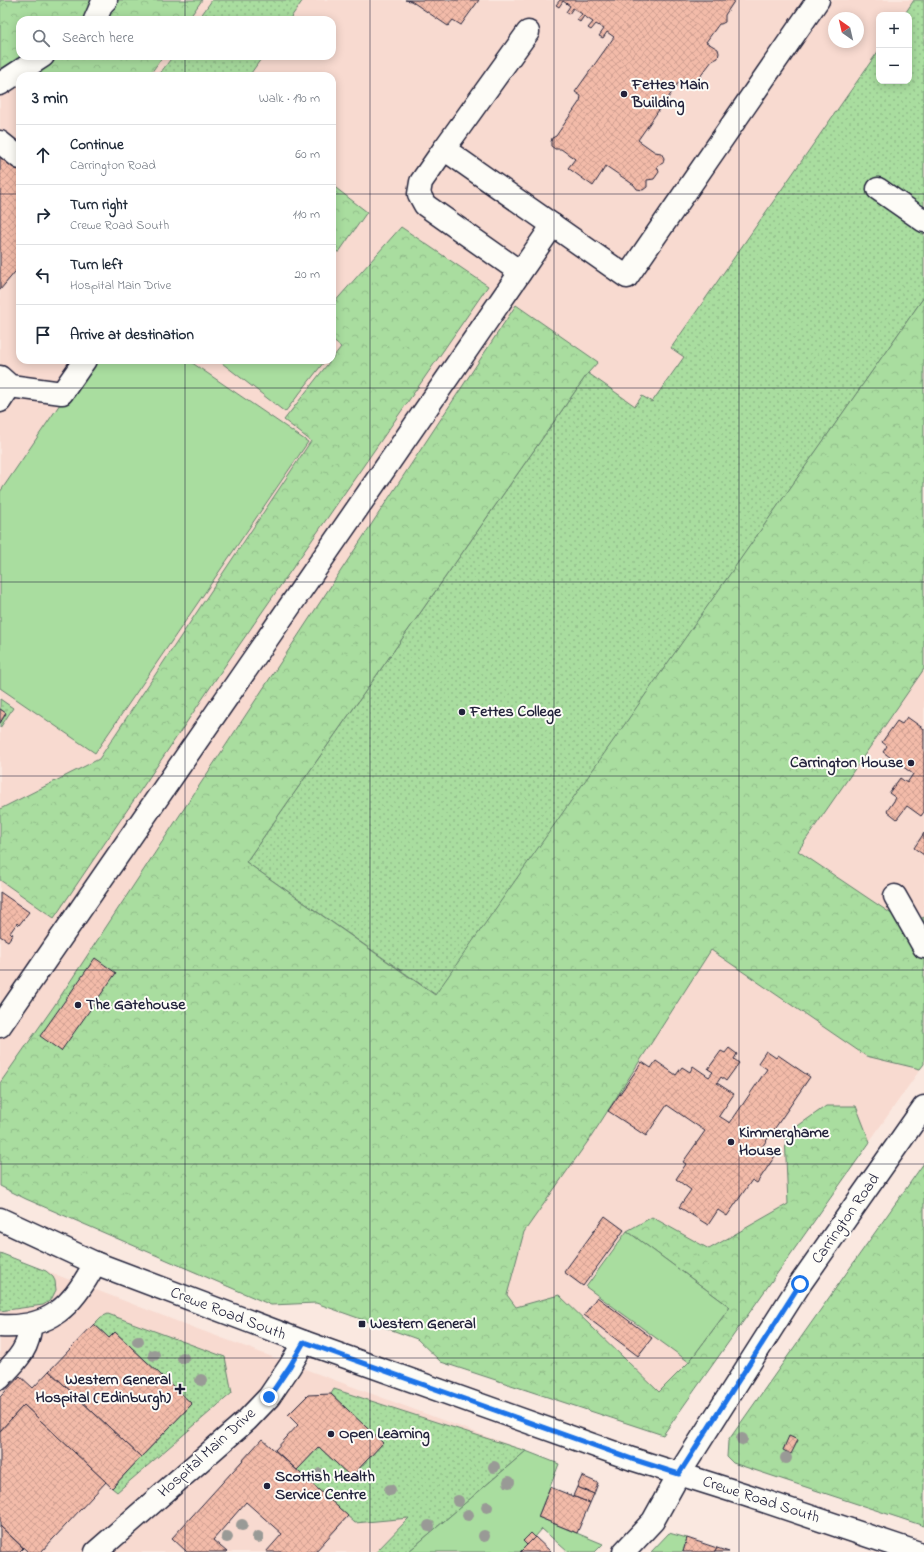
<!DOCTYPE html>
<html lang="en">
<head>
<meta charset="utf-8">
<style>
	:root { --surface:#fff; --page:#f6f6f7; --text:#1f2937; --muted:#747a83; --line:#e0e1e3 }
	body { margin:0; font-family:"Indie Flower",sans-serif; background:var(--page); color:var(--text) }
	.controls { position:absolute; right:12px; top:12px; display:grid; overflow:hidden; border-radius:8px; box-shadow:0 2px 10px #0003 }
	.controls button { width:36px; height:36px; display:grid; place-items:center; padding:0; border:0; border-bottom:1px solid var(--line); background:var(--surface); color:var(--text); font:20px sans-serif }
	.compass { position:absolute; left:828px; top:12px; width:36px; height:36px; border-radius:50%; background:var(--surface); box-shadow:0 2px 10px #0003; rotate:326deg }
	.stop { position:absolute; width:12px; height:12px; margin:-9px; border:3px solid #1a73e8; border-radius:50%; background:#fff }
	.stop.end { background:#1a73e8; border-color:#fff; box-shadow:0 1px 4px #0008 }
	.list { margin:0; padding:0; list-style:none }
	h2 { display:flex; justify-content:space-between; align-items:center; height:52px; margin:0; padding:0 16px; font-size:17px }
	h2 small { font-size:13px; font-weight:400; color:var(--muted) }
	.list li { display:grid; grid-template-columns:26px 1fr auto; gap:12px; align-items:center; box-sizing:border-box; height:60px; padding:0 16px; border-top:1px solid var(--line) }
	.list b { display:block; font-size:15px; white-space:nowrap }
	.list p { margin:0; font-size:13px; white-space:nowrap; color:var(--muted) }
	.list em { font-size:13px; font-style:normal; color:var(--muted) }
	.icon { flex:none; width:22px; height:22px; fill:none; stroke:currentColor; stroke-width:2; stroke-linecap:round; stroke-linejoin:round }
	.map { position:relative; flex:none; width:924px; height:1552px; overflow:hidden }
	.search { position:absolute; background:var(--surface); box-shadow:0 2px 10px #0003; left:16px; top:16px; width:320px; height:44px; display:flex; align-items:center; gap:10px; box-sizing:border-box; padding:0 14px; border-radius:12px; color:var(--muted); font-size:15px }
	.panel { position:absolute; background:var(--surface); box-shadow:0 2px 10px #0003; left:16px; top:72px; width:320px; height:292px; border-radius:12px }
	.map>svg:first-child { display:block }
	.built { fill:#f8dad0; fill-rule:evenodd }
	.grass { fill:url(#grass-dots); stroke:#66806d }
	.forest { fill:url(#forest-crowns); stroke:#66806d }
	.garden { fill:#a9dd9f; stroke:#66806d }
	.building { fill:url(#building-cross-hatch); stroke:#22223b }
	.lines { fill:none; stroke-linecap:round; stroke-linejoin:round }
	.minor-casing { stroke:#22223b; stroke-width:25 }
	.minor { stroke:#fdfcf7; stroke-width:22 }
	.tree { fill:#999a96 }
	.route { stroke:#1a73e8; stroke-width:5 }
	.grid { fill:none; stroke:#22223b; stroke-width:1; stroke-opacity:0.55 }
	.poi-dot { fill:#22223b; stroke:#fdfcf7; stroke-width:1.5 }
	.labels { text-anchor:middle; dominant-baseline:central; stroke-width:4; stroke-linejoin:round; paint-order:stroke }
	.poi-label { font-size:16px; font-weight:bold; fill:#22223b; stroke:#fdfcf7; text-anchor:start }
	.street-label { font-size:16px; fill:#22223b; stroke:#fdfcf7 }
</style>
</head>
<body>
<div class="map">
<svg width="924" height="1552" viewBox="0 0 924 1552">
	<defs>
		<pattern id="grass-dots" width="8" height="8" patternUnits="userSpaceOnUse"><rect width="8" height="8" fill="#a9dd9f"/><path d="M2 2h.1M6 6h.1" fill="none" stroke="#91bd8a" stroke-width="1.8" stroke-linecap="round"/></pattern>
		<pattern id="forest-crowns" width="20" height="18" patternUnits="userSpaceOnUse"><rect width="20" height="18" fill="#a9dd9f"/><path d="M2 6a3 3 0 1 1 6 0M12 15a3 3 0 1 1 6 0" fill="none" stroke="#91bd8a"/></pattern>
		<pattern id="building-cross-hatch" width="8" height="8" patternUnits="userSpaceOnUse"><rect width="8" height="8" fill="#f3bba9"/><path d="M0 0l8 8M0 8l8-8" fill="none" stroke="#d0a092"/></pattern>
	</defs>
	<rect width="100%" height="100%" fill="#fae8e0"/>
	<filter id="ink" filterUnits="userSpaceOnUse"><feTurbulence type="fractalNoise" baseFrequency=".025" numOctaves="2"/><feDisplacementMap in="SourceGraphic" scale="8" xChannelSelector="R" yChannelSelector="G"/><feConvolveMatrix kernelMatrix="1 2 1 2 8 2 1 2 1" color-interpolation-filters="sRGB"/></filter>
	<g filter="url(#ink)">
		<g class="built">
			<path d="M0 0H924V1064L663 1435 441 1362 417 1339 316 1303 271 1305 26 1199 0 1186ZM879 15H909V81H879ZM834 18H858V42H834ZM20 20H332V56H20ZM20 76H332V360H20Z"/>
			<polygon points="0,1253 192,1327 526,1451 408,1552 0,1552"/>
		</g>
		<g class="grass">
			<polygon points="212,0 303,0 289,20 198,20"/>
			<polygon points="914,0 924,0 924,297 436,995 246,862 588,373 635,406 642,396 652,402 684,357 671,348 879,50 879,81 909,81 909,15 904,15"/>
			<polygon points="173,56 263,56 249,76 158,76"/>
			<polygon points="0,699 13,708 0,728 0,723 6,714 0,709"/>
			<polygon points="0,1253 46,1271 53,1277 55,1281 56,1290 51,1300 43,1305 0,1311"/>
			<polygon points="108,1314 225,1357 232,1393 117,1492 112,1488 192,1404 115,1332 109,1338 94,1324 101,1317"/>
			<polygon points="334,1389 526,1451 408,1552 376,1552 409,1518 355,1523 297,1470 319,1447 351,1477 383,1443 331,1394"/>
		</g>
		<g class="forest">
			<polygon points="0,0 96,0 87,20 20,20 20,56 35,56 0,80"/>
			<polygon points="118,0 202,0 188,20 108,20 111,9"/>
			<polygon points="51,56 163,56 149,76 40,76 46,59"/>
			<polygon points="332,185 367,212 339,252 332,251"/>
			<polygon points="401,227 488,286 222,670 54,918 0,880 0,809 99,759 311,441 284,420 341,347 332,340 332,305"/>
			<polygon points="924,297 924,669 798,851 908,925 924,917 924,1064 920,1069 866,1056 711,950 591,1137 524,1232 507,1295 516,1307 559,1295 659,1392 689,1362 730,1307 627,1231 652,1217 709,1249 788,1204 785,1135 826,1106 856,1106 870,1142 663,1435 441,1362 417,1339 316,1303 271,1305 26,1199 0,1186 0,1083 54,1006 516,305 598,362 588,373 246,862 435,995"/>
			<polygon points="924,1163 924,1526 733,1463 727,1457 728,1441"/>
		</g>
		<g class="garden">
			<polygon points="90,360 188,360 308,442 95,753 0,688 0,492"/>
			<polygon points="218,360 321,360 324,362 285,412"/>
			<polygon points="627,1231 730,1307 689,1362 586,1287"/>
			<polygon points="526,1451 559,1464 538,1517 603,1544 595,1552 568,1552 542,1529 535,1537 531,1533 523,1541 527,1545 520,1552 408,1552"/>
			<polygon points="669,1533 687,1538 683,1552 651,1552"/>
		</g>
		<g class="building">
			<polygon points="405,0 479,0 461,25 453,20 448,26 411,1"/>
			<polygon points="560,0 735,0 725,15 725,22 721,24 719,24 706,42 718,49 719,53 718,58 712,61 699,78 699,83 697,86 691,88 681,79 668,98 668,105 664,107 661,107 638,140 655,152 661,153 664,158 663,163 657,166 659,172 654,179 647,180 647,187 643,190 637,189 634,185 606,166 593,186 568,168 575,159 561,149 555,149 551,146 551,142 552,138 556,136 580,101 581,96 575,92 614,37 607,32 603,38 599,36 604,29 596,24 591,30 588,28 593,22 584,16 580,22 577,20 582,14 573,8 569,14 566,12 570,6 563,1 559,7 556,5"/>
			<polygon points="0,151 20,168 20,266 0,290"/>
			<polygon points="0,709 6,713 0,723"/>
			<polygon points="907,717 924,729 924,812 921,816 907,806 897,819 887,811 896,798 889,793 900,778 907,783 913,774 883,752 887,746 882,742 897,721 902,724"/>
			<polygon points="924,833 924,855 914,848"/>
			<polygon points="0,892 29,912 19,925 17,923 10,933 13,934 8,941 0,936"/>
			<polygon points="95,958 116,973 61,1051 40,1036"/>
			<polygon points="729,1048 737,1054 734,1059 739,1063 726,1081 721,1077 717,1083 734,1094 719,1116 730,1123 767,1069 758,1063 766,1051 776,1058 778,1055 810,1077 762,1147 775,1156 757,1183 752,1180 727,1216 718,1210 708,1225 679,1207 691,1190 676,1179 686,1164 683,1162 705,1131 667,1105 646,1136 608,1111 642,1062 651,1068 656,1061 676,1075 682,1067 690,1072 693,1066 709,1077 713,1072 708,1069 721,1051 725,1053"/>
			<polygon points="605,1216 624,1230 583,1286 564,1272"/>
			<polygon points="597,1297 652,1338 638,1356 584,1315"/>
			<polygon points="94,1324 109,1338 115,1332 192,1404 141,1457 49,1371"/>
			<polygon points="49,1371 141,1457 112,1488 24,1405 0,1431 0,1397 20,1376 33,1388"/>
			<polygon points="331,1394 383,1443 351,1477 319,1447 297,1470 275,1450 298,1425 288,1415 308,1395"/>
			<polygon points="24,1405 106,1482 41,1552 28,1552 0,1526 0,1431"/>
			<polygon points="789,1436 798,1440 791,1454 783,1450"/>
			<polygon points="262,1439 348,1516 315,1552 266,1552 282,1534 246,1502 213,1540 227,1552 187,1552 172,1538"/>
			<polygon points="582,1476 598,1483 594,1494 577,1487"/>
			<polygon points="550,1487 590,1503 577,1533 538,1517"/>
			<polygon points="577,1487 594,1494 590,1503 573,1496"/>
			<polygon points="0,1526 23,1548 19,1552 0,1552"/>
			<polygon points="531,1533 535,1537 527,1545 523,1541"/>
			<polygon points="535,1537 551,1552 520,1552"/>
			<polygon points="687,1538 717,1548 715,1552 683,1552"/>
			<polygon points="717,1548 729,1552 715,1552"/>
		</g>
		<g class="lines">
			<g class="minor-casing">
				<g id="minor">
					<polyline points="95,20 102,4 106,0"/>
					<polyline points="528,32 444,149 627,277 818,0"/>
					<polyline points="0,84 43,56"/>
					<polyline points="0,142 20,158"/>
					<polyline points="444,149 421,182 419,194 425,205 520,272"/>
					<polyline points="878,189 924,221"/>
					<polyline points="0,377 10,386 62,393 85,360"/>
					<polyline points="0,401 10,386"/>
					<polyline points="895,896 924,947"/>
					<polyline points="0,1026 553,225"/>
					<polyline points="0,1219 95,1263 304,1342 632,1459 746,1495 916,1552"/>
					<path d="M0 1326C50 1329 73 1306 95 1263"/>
					<path d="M0 1378C15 1362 30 1349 30 1325"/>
					<polyline points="96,1552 247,1420 269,1397 290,1366 304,1342"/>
					<polyline points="624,1552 653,1521 679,1474 800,1284 924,1107"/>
				</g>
			</g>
			<use href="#minor" class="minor"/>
		</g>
		<g class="tree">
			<circle cx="138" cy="1341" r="6"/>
			<circle cx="154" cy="1355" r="6"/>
			<circle cx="183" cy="1358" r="6"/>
			<circle cx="201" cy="1380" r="6"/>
			<circle cx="742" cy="1439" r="6"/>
			<circle cx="786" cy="1458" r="6"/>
			<circle cx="494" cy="1467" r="6"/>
			<circle cx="320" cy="1474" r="6"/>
			<circle cx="509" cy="1482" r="6"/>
			<circle cx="390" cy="1490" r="6"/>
			<circle cx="458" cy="1501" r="6"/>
			<circle cx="487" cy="1507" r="6"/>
			<circle cx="468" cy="1515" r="6"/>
			<circle cx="242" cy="1525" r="6"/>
			<circle cx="429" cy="1526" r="6"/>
			<circle cx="484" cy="1536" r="6"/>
			<circle cx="227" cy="1537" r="6"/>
			<circle cx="258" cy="1537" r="6"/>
		</g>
	</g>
	<g class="lines" filter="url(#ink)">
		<polyline class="route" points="269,1397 290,1366 304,1342 632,1459 679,1474 800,1284"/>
	</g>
	<path class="grid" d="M185 0V20M370 0V1552M554 0V1552M739 0V1552M185 56V76M0 194H20M332 194H924M185 360V1552M0 388H924M0 582H924M0 776H924M0 970H924M0 1164H924M0 1358H924"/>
	<g class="poi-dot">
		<circle cx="624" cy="94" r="4"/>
		<circle cx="462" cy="712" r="4"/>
		<circle cx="911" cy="763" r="4"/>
		<circle cx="78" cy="1005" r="4"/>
		<circle cx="731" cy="1142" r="4"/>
		<rect x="358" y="1320" width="8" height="8" rx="2"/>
		<path d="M178 1383h4v4h4v4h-4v4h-4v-4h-4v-4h4z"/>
		<circle cx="331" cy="1434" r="4"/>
		<circle cx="267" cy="1486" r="4"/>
	</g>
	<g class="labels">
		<g class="poi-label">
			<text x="632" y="85">Fettes Main<tspan x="632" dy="18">Building</tspan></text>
			<text x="470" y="712">Fettes College</text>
			<text x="903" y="763" text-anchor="end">Carrington House</text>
			<text x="86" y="1005">The Gatehouse</text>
			<text x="739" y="1133">Kimmerghame<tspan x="739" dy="18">House</tspan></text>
			<text x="370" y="1324">Western General</text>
			<text x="171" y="1380" text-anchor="end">Western General<tspan x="171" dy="18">Hospital (Edinburgh)</tspan></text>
			<text x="339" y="1434">Open Learning</text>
			<text x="275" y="1477">Scottish Health<tspan x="275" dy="18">Service Centre</tspan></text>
		</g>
		<g class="street-label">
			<text transform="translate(846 1219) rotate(-55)">Carrington Road</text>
			<text transform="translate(228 1314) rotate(21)">Crewe Road South</text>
			<text transform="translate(207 1453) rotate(-42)">Hospital Main Drive</text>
			<text transform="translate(761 1500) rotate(18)">Crewe Road South</text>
		</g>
	</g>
</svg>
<div class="controls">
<button>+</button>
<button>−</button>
</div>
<svg class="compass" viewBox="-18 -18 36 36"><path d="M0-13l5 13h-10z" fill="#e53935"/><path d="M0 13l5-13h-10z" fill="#747a83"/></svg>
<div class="stop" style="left:800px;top:1284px"></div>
<div class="stop end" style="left:269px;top:1397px"></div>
<div class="search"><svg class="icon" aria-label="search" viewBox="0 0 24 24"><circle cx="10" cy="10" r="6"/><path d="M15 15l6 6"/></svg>Search here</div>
<section class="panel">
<h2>3 min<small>Walk · 190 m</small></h2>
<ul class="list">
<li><svg class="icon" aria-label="ahead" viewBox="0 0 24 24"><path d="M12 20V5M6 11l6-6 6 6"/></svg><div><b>Continue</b><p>Carrington Road</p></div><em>60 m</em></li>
<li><svg class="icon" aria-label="right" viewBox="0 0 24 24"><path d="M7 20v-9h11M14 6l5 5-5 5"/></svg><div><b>Turn right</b><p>Crewe Road South</p></div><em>110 m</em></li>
<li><svg class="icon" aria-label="left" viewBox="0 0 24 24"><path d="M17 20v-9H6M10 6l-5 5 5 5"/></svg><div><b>Turn left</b><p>Hospital Main Drive</p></div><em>20 m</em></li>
<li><svg class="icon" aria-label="arrive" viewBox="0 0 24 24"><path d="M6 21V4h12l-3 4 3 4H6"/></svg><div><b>Arrive at destination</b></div></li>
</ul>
</section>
</div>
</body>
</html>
